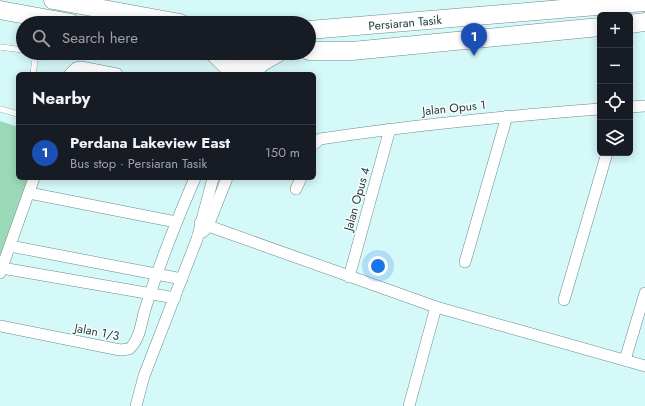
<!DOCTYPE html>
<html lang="en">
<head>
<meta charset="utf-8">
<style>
	:root { --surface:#171b24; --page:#242831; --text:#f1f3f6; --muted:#9ea1a6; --line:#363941; --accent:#ada1d9 }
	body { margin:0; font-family:Jost,sans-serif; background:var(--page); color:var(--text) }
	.controls { position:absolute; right:12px; top:12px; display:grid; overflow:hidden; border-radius:6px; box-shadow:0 2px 10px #0003 }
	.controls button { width:36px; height:36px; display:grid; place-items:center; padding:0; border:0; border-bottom:1px solid var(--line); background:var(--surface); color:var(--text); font:20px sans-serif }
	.you { position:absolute; left:378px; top:266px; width:14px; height:14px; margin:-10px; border:3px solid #fff; border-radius:50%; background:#1a73e8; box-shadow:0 0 0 6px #1a73e833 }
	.badge { display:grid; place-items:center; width:26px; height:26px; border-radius:50%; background:var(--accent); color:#fff; font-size:13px; font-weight:700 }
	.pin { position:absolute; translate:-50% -33px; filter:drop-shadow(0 1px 2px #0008) }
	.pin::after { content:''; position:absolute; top:21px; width:14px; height:12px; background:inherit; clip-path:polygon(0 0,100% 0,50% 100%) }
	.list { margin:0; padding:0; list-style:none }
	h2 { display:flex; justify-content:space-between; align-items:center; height:52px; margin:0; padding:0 16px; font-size:17px }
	h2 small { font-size:13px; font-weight:400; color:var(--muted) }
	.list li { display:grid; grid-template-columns:26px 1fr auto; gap:12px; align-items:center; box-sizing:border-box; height:56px; padding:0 16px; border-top:1px solid var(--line) }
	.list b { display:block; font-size:15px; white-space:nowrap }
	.list p { margin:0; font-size:13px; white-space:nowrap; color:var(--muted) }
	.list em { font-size:13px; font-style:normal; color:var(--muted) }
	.icon { flex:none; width:22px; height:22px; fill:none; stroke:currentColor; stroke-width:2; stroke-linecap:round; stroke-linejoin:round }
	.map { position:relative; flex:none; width:645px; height:406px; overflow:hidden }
	.search { position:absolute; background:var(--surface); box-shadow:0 2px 10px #0003; left:16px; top:16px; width:300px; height:44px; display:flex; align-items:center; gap:10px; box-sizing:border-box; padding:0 14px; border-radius:22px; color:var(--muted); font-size:15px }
	.panel { position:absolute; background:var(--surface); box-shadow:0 2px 10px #0003; left:16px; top:72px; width:300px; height:108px; border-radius:6px }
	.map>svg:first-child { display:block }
	.green { fill:#9bdab9 }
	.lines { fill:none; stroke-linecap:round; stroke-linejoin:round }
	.service-casing { stroke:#6b8b8c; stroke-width:6 }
	.minor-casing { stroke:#6b8b8c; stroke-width:12 }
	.primary-casing { stroke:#6b8b8c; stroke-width:19 }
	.service { stroke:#fff; stroke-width:5.5 }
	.minor { stroke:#fff; stroke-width:11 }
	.primary { stroke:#fff; stroke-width:18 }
	.labels { text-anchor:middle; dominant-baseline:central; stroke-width:3; stroke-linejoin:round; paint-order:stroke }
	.street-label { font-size:12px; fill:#2a3838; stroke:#f8ffff }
</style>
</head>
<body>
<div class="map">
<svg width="645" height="406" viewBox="0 0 645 406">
	<rect width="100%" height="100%" fill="#d5f8f9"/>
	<polygon class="green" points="0,121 18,127 18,178 28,178 0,260"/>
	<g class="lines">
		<g class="service-casing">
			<g id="service">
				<polyline points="0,47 23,50"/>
				<polyline points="33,74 36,53"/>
				<polyline points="0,109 18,114"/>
			</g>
		</g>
		<g class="minor-casing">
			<g id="minor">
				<polyline points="70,74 76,68 81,67 117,74"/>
				<polyline points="240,74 241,53"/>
				<polyline points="248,74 251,53"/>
				<polyline points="630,107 645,106"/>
				<path d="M314 144 320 139C413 125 506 116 600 109"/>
				<polyline points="296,189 301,178"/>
				<polyline points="29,193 176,222"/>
				<polyline points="200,223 436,307 645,366"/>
				<polyline points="203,232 208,226 227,178"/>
				<polyline points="10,246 182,279"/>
				<polyline points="465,262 507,116"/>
				<polyline points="2,268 175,298"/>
				<polyline points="0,273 34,178"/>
				<polyline points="349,277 390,129"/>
				<polyline points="564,300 607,153"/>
				<path d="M0 326 120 350 129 349C139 341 141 325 144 313 158 267 176 222 195 178"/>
				<polyline points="625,360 645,293"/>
				<polyline points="136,406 144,376 197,239 213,178"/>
				<polyline points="409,406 436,307"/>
			</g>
		</g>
		<g class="primary-casing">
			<g id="primary">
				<polyline points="53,0 180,23"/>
				<polyline points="0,10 71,23"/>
				<polyline points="630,24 645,22"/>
				<polyline points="309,30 645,2"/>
				<polyline points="309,51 352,51 600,27"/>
				<polyline points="214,53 236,74"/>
				<polyline points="250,74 262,62 278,53"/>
			</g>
		</g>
		<use href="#service" class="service"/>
		<use href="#minor" class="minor"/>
		<use href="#primary" class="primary"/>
	</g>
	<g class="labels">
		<g class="street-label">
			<text transform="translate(405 23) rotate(-5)">Persiaran Tasik</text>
			<text transform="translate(454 108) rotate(-6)">Jalan Opus 1</text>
			<text transform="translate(357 199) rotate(-74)">Jalan Opus 4</text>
			<text transform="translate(97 332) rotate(11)">Jalan 1/3</text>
		</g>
	</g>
</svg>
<div class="controls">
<button>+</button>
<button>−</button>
<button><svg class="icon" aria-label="locate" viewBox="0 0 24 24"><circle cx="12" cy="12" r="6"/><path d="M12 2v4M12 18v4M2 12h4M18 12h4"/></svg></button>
<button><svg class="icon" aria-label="layers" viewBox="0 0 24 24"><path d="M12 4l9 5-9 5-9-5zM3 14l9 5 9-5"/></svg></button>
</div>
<div class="you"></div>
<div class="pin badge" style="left:474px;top:56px;background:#1a4fb4">1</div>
<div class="search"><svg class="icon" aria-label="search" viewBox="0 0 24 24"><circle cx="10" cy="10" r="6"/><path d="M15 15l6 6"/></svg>Search here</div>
<section class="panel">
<h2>Nearby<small></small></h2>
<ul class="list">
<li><span class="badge" style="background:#1a4fb4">1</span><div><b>Perdana Lakeview East</b><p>Bus stop · Persiaran Tasik</p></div><em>150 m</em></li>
</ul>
</section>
</div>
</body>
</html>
